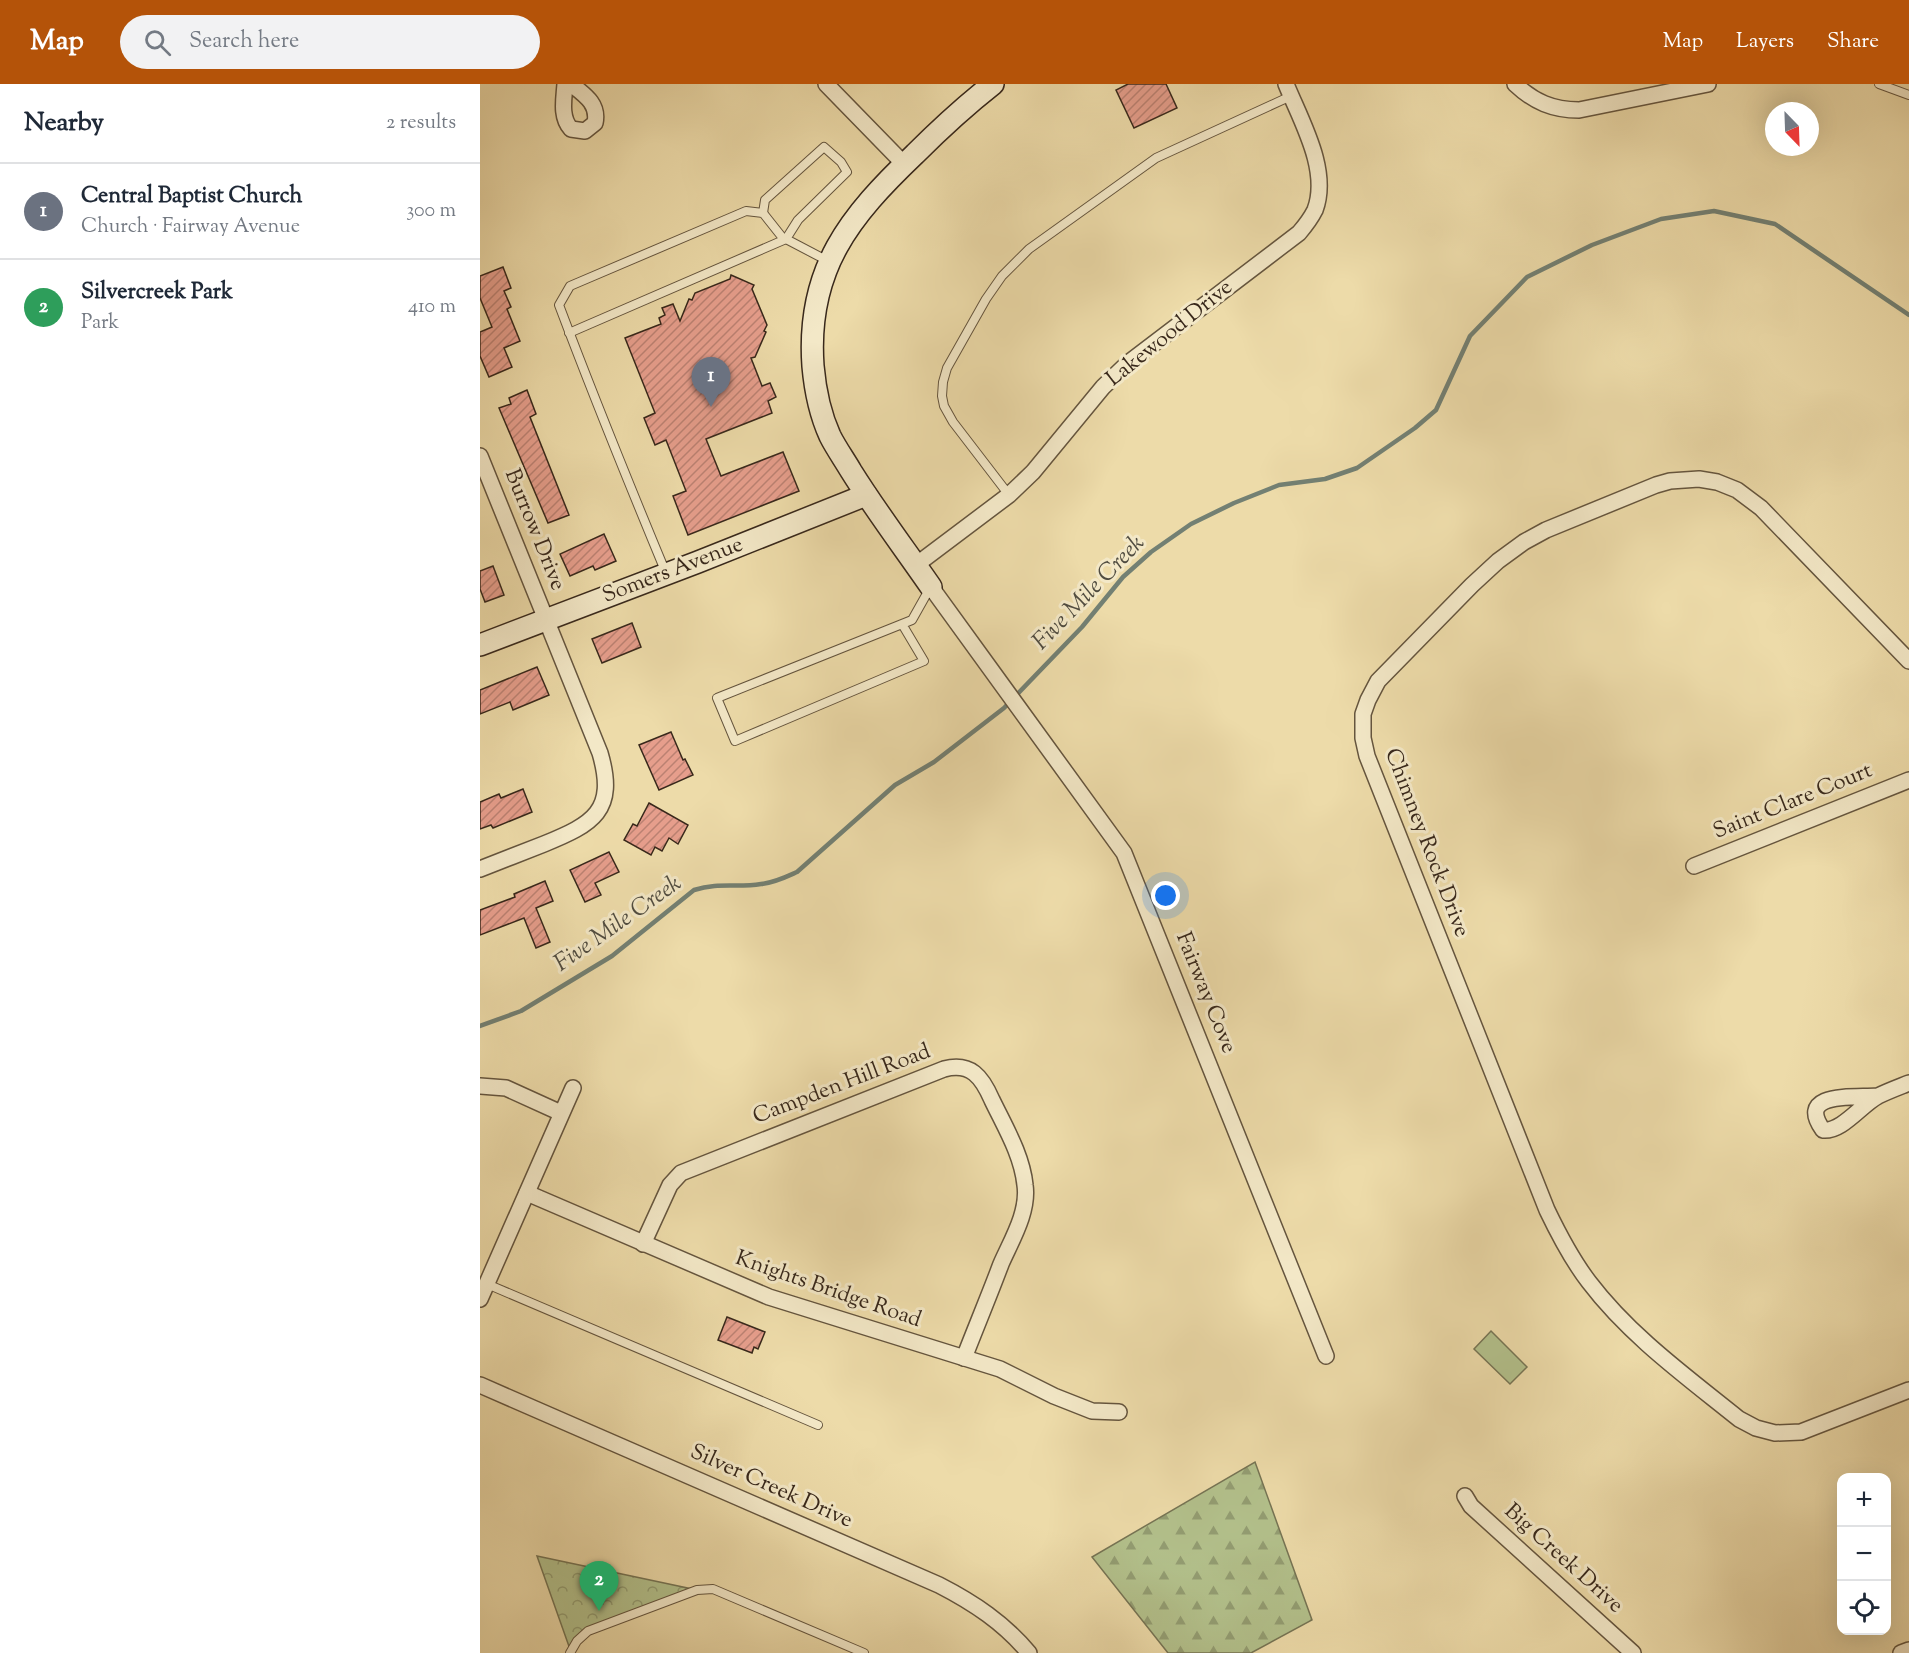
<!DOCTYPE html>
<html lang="en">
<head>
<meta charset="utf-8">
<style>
	:root { --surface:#fff; --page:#f2f2f3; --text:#1f2937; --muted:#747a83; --line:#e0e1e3; --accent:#b45309 }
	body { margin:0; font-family:"Sorts Mill Goudy",serif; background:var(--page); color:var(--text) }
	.controls { position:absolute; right:18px; bottom:18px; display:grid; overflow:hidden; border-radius:12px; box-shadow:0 6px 24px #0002 }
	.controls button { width:54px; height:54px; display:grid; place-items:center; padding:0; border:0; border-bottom:2px solid var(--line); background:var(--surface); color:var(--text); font:30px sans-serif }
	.compass { position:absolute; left:1285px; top:18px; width:54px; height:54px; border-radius:50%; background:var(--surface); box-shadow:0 6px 24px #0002; rotate:157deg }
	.you { position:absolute; left:686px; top:812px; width:21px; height:21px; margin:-15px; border:4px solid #fff; border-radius:50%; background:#1a73e8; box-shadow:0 0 0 9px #1a73e833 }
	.badge { display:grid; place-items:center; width:39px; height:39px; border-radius:50%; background:var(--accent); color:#fff; font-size:20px; font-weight:700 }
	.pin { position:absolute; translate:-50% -50px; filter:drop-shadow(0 2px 3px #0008) }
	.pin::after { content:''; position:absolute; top:32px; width:21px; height:18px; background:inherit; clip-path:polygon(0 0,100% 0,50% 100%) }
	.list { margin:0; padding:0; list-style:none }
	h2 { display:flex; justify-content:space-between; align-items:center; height:78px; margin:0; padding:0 24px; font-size:26px }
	h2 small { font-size:20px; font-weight:400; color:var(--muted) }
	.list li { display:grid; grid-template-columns:39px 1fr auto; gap:18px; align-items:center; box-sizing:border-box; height:96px; padding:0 24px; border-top:2px solid var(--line) }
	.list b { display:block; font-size:22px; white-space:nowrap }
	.list p { margin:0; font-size:20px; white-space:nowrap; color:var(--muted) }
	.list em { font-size:20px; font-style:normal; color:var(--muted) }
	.icon { flex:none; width:33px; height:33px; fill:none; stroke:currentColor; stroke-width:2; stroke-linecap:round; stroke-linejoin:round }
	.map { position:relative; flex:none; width:1429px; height:1569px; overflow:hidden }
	header { display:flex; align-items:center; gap:36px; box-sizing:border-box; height:84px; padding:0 30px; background:var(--accent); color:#fff }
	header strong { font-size:28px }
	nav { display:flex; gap:33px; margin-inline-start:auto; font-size:21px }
	.search { width:420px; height:54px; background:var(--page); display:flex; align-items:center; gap:15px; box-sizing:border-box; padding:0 21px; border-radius:33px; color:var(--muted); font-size:22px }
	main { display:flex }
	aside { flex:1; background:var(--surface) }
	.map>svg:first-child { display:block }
	.forest { fill:url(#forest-firs); stroke:#767454; stroke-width:1.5 }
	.park { fill:url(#park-crowns); stroke:#767454; stroke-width:1.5 }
	.garden { fill:#b3c18c; stroke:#767454; stroke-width:1.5 }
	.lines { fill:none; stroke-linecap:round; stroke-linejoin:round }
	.stream { stroke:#738073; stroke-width:4.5 }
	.building { fill:url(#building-hatch); stroke:#38281b; stroke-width:1.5 }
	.lane-casing { stroke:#65553e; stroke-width:10 }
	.street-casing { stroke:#65553e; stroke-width:18 }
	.secondary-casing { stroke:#38281b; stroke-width:24 }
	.lane { stroke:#f3e8c7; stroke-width:8 }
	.street { stroke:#f3e8c7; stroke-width:15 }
	.secondary { stroke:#f3e8c7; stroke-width:21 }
	.labels { text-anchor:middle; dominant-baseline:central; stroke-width:6; stroke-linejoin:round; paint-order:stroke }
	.street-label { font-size:22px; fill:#38281b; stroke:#f3e8c7 }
	.water-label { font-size:24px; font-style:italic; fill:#504c40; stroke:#f3e8c7 }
</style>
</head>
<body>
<header>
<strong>Map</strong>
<div class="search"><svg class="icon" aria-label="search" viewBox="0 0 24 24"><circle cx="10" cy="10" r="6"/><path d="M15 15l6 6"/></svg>Search here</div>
<nav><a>Map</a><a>Layers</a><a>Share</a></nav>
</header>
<main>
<aside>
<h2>Nearby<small>2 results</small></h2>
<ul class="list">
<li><span class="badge" style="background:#6b7280">1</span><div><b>Central Baptist Church</b><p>Church · Fairway Avenue</p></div><em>300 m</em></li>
<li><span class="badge" style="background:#2e9e5b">2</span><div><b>Silvercreek Park</b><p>Park</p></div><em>410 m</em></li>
</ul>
</aside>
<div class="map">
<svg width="1429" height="1569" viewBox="0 0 1429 1569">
	<defs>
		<pattern id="forest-firs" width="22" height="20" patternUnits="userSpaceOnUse" patternTransform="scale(1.5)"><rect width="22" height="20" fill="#b3c18c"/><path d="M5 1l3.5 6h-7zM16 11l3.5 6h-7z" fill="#939d72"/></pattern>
		<pattern id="park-crowns" width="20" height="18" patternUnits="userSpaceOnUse" patternTransform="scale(1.5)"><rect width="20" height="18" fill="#b3c18c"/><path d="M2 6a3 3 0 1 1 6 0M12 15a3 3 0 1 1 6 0" fill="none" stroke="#939d72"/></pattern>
		<pattern id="building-hatch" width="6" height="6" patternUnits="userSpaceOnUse" patternTransform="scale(1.5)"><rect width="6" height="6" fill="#e69e8c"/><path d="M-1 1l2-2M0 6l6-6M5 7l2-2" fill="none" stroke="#bb8172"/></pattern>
	</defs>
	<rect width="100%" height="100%" fill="#eddba9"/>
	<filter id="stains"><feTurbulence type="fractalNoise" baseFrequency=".00333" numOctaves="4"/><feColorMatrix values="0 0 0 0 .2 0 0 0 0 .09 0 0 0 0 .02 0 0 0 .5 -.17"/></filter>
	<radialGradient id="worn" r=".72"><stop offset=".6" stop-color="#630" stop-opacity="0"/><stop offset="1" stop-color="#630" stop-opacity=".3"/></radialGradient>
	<polygon class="forest" points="775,1378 832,1536 771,1569 688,1569 612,1473"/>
	<polygon class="park" points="57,1472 217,1506 108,1547 91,1568"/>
	<polygon class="garden" points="1011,1247 1047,1283 1030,1300 994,1265"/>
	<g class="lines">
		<path class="stream" d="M0 942 41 927 132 872 214 806C239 798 257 804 281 800 294 799 306 793 317 788L415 701 454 678 524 624 602 543 643 493 671 468 711 440 754 419 799 401 845 395 877 384 935 344 956 326 990 252 1047 193 1112 161 1181 135 1234 127 1295 140 1429 231"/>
	</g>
	<g class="building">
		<polygon points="648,0 686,0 697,24 654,44 636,6"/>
		<polygon points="23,183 31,204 24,207 31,223 27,225 40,257 24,264 32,283 9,293 0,272 0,248 12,243 0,214 0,192"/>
		<polygon points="251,191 274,201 272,205 287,241 284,247 286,248 275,273 271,274 282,302 290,299 296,313 288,317 292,329 226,355 241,392 303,368 319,407 208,451 193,412 206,407 186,356 175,361 164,334 175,329 145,254 181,240 179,234 185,231 182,224 193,220 200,237 209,215 212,216 215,209 250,195"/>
		<polygon points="47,306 56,330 50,333 89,431 68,439 19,324 31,320 29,314"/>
		<polygon points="124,450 136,477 115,486 113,482 90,492 80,470"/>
		<polygon points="13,482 24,511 5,518 0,505 0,487"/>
		<polygon points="152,539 161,563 122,579 112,555"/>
		<polygon points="57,583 69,611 33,626 30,618 0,630 0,606"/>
		<polygon points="191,648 203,676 205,675 213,691 179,706 159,661"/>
		<polygon points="43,705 52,728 13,744 11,741 0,745 0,718 19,710 21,714"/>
		<polygon points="169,719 208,741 198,760 189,754 182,767 175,763 171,771 144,756 153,740 157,742"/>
		<polygon points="129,768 139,788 115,799 121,811 105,818 90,786"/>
		<polygon points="65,797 73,817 56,824 70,858 56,864 44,834 0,851 0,826 35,813 34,810"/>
		<polygon points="247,1233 285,1248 278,1265 274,1263 272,1269 238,1256"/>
	</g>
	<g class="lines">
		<g class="lane-casing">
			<g id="lane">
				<polyline points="1399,0 1429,11"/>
				<polyline points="283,129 285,116 344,63 361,78 367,88 318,136 306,155 348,177"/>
				<path d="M89 249 306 155 302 153 283 129 266 127 90 202 79 221C113 311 149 400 186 489"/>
				<polyline points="529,411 473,338 464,322 462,312 463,298 467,284 506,215 522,192 549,165 676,74 811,12"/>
				<polyline points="422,540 444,577 255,657 237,614 432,536 450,504"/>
				<polyline points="7,1200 338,1341"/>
				<polyline points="90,1569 97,1557 108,1547 217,1506 233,1505 384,1569"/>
			</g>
		</g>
		<g class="street-casing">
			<g id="street">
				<path d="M85 0C84 15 80 33 91 45L105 47 115 39C119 20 105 11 91 0"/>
				<polyline points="346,0 424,80"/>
				<path d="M1035 0C1054 18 1073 26 1099 26L1228 0"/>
				<path d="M0 372 120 669C137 727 113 740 64 760 43 768 21 777 0 785"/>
				<path d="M436 481 529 411 553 388 623 303 647 280 819 149C825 142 831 134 835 126 850 86 821 37 806 0"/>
				<polyline points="451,503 644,769 846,1272"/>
				<path d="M1429 577 1281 424 1257 406 1237 398 1219 395 1190 397 1176 401 1066 446 1044 458 1018 477 992 501 898 597 888 616 883 630V654L887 672 1067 1126C1079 1151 1092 1176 1109 1198 1150 1252 1207 1293 1259 1335L1276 1344 1295 1349 1321 1348 1429 1306"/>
				<polyline points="1214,782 1429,696"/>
				<polyline points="0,1002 26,1004 81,1029"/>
				<path d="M1397 1012C1375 1014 1315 1007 1343 1046 1362 1048 1381 1021 1398 1012 1408 1007 1419 1003 1429 999"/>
				<polyline points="47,1109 289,1213 520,1285 574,1312 612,1327 639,1328"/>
				<path d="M163 1160 190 1101 201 1089 464 985C491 978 502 993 512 1016 525 1043 542 1071 545 1101 549 1128 531 1157 521 1180 509 1212 496 1243 484 1274"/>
				<polyline points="0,1215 93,1004"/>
				<path d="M0 1301 459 1501C494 1519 524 1539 549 1569"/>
				<polyline points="985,1412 991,1422 1153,1569"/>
				<polyline points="1421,1569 1429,1566"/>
			</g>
		</g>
		<g class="secondary-casing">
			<g id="secondary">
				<path d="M451 503C424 464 396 427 371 387 364 375 356 364 350 352 340 330 335 305 333 282 326 185 370 132 435 70 460 45 485 22 513 0"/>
				<polyline points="0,561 218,478 386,411"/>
			</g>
		</g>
		<use href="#lane" class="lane"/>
		<use href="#street" class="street"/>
		<use href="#secondary" class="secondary"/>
	</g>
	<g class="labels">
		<g class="street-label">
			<text transform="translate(690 250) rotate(-39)">Lakewood Drive</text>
			<text transform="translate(54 446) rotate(68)">Burrow Drive</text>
			<text transform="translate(193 487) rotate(-21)">Somers Avenue</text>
			<text transform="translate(1313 718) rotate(-22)">Saint Clare Court</text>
			<text transform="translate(946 759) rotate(69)">Chimney Rock Drive</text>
			<text transform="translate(725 909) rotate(68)">Fairway Cove</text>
			<text transform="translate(362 1001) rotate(-21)">Campden Hill Road</text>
			<text transform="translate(348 1206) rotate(19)">Knights Bridge Road</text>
			<text transform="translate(291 1403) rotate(24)">Silver Creek Drive</text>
			<text transform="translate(1083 1475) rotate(42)">Big Creek Drive</text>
		</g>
		<g class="water-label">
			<text transform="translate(609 509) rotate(-46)">Five Mile Creek</text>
			<text transform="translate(138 840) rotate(-35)">Five Mile Creek</text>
		</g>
	</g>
	<rect width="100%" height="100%" filter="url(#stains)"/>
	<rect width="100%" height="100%" fill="url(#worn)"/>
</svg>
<div class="controls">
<button>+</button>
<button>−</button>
<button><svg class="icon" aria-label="locate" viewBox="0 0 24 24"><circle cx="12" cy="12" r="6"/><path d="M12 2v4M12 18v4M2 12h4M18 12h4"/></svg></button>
</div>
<svg class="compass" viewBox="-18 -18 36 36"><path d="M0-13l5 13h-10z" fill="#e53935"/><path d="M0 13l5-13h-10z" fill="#747a83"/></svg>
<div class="you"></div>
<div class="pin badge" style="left:231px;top:323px;background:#6b7280">1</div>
<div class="pin badge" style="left:119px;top:1527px;background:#2e9e5b">2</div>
</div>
</main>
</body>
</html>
